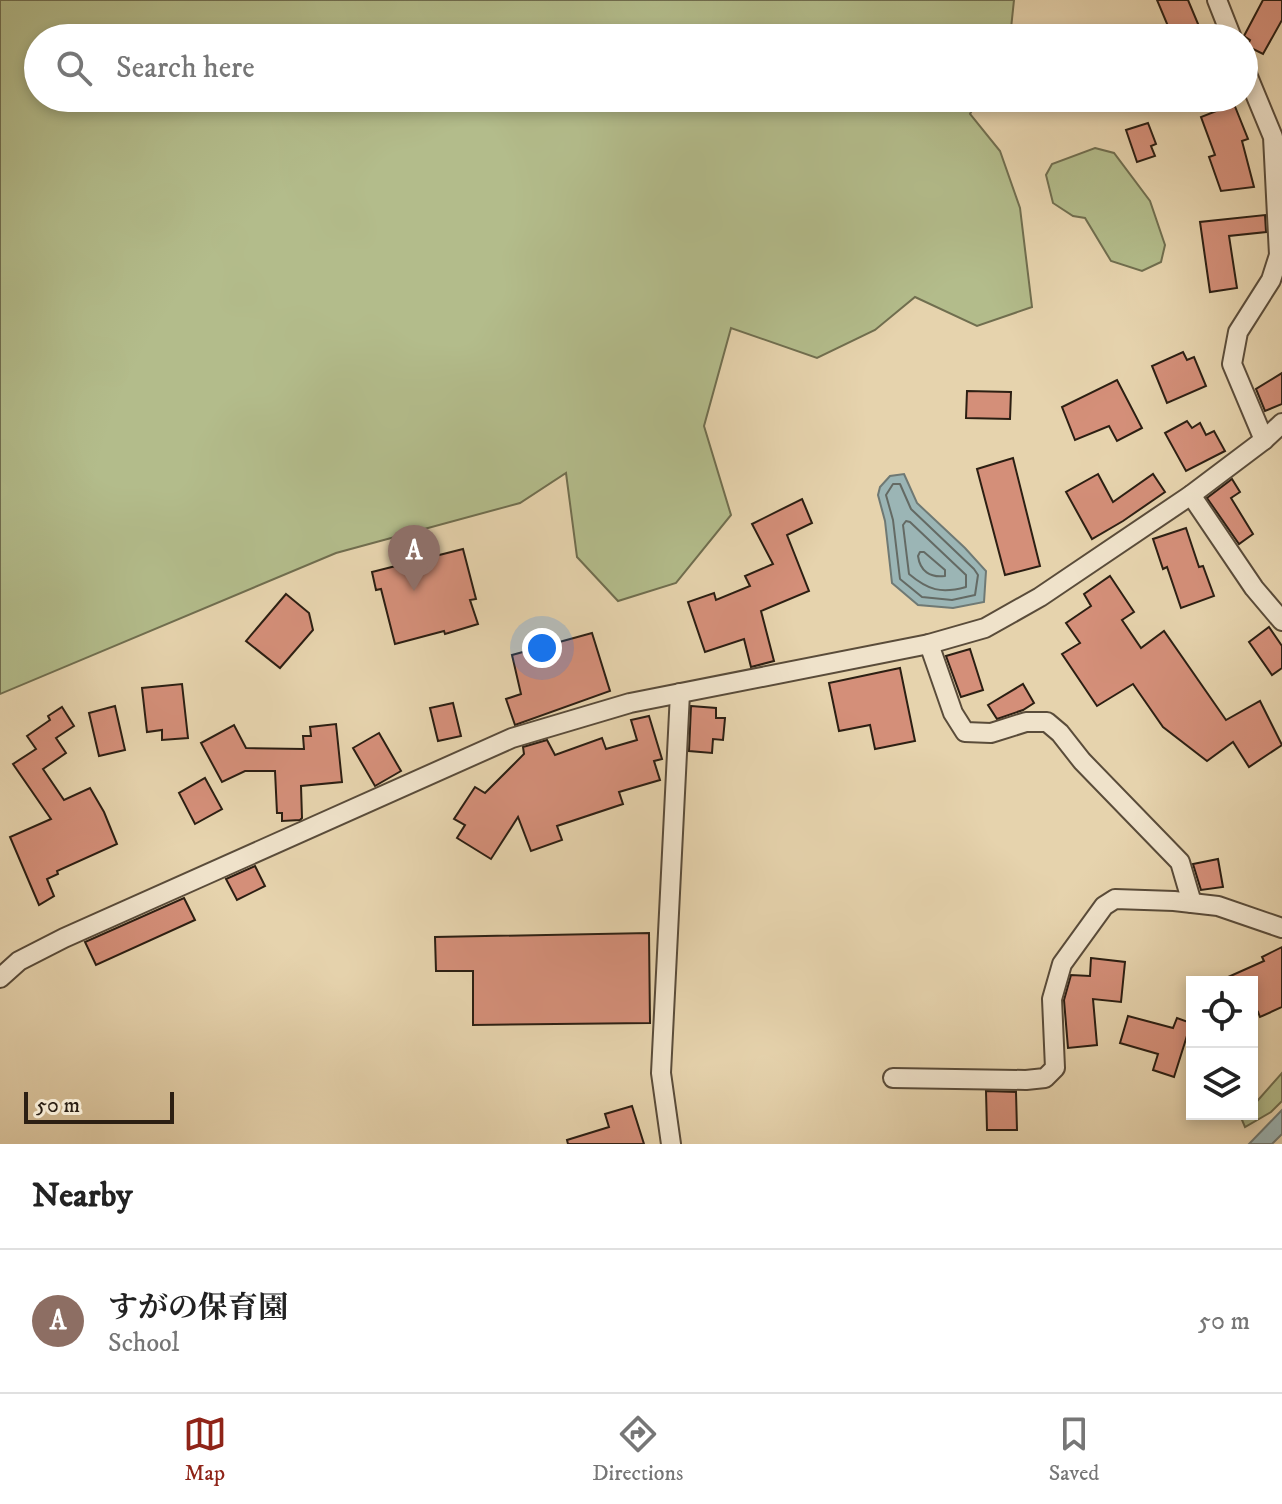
<!DOCTYPE html>
<html lang="en">
<head>
<meta charset="utf-8">
<style>
	:root { --surface:#fff; --page:#f6f6f6; --text:#222; --muted:#767676; --line:#e0e0e0; --accent:#8f2418 }
	body { margin:0; font-family:"IM FELL DW Pica","Noto Serif JP",serif; background:var(--page); color:var(--text) }
	.controls { position:absolute; right:24px; bottom:24px; display:grid; overflow:hidden; border-radius:0px; box-shadow:0 4px 12px #0003 }
	.controls button { width:72px; height:72px; display:grid; place-items:center; padding:0; border:0; border-bottom:2px solid var(--line); background:var(--surface); color:var(--text); font:40px sans-serif }
	.scale { position:absolute; left:24px; bottom:20px; width:150px; box-sizing:border-box; padding-left:8px; border:4px solid #2c1f13; border-top:0; font-size:22px; line-height:28px; white-space:nowrap; color:#2c1f13; -webkit-text-stroke:6px #efe2ca; paint-order:stroke }
	.you { position:absolute; left:542px; top:648px; width:28px; height:28px; margin:-20px; border:6px solid #fff; border-radius:50%; background:#1a73e8; box-shadow:0 0 0 12px #1a73e833 }
	.badge { display:grid; place-items:center; width:52px; height:52px; border-radius:50%; background:var(--accent); color:#fff; font-size:26px; font-weight:700 }
	.pin { position:absolute; translate:-50% -66px; filter:drop-shadow(0 2px 4px #0008) }
	.pin::after { content:''; position:absolute; top:42px; width:28px; height:24px; background:inherit; clip-path:polygon(0 0,100% 0,50% 100%) }
	.list { margin:0; padding:0; list-style:none }
	h2 { display:flex; justify-content:space-between; align-items:center; height:104px; margin:0; padding:0 32px; font-size:34px }
	h2 small { font-size:26px; font-weight:400; color:var(--muted) }
	.list li { display:grid; grid-template-columns:52px 1fr auto; gap:24px; align-items:center; box-sizing:border-box; height:144px; padding:0 32px; border-top:2px solid var(--line) }
	.list b { display:block; font-size:30px; white-space:nowrap }
	.list p { margin:0; font-size:26px; white-space:nowrap; color:var(--muted) }
	.list em { font-size:26px; font-style:normal; color:var(--muted) }
	.icon { flex:none; width:44px; height:44px; fill:none; stroke:currentColor; stroke-width:2; stroke-linecap:round; stroke-linejoin:round }
	.map { position:relative; flex:none; width:1282px; height:1144px; overflow:hidden }
	.search { position:absolute; background:var(--surface); box-shadow:0 4px 12px #0003; left:24px; right:24px; top:24px; height:88px; display:flex; align-items:center; gap:20px; box-sizing:border-box; padding:0 28px; border-radius:44px; color:var(--muted); font-size:30px }
	.sheet { height:248px; background:var(--surface) }
	nav { display:flex; justify-content:space-around; align-items:center; box-sizing:border-box; height:112px; border-top:2px solid var(--line); background:var(--surface); font-size:22px; color:var(--muted) }
	nav a { display:grid; justify-items:center; gap:4px }
	nav .on { color:var(--accent) }
	.map>svg:first-child { display:block }
	.green { fill:#b3bc8b; stroke:#706e4f; stroke-width:2 }
	.water { fill:#9bb5b5; stroke:#6f7974; stroke-width:2 }
	.lines { fill:none; stroke-linecap:round; stroke-linejoin:round }
	.shore { stroke:#646a64; stroke-width:2 }
	.building { fill:#d48f79; stroke:#2c1f13; stroke-width:2 }
	.street-casing { stroke:#5a4c3a; stroke-width:22 }
	.street { stroke:#efe2ca; stroke-width:18 }
</style>
</head>
<body>
<div class="map">
<svg width="1282" height="1144" viewBox="0 0 1282 1144">
	<rect width="100%" height="100%" fill="#e6d3ad"/>
	<filter id="stains"><feTurbulence type="fractalNoise" baseFrequency=".0025" numOctaves="4"/><feColorMatrix values="0 0 0 0 .2 0 0 0 0 .09 0 0 0 0 .02 0 0 0 .5 -.17"/></filter>
	<radialGradient id="worn" r=".72"><stop offset=".6" stop-color="#630" stop-opacity="0"/><stop offset="1" stop-color="#630" stop-opacity=".3"/></radialGradient>
	<g class="green">
		<polygon points="0,0 1014,0 1010,38 38,38 38,98 979,98 970,114 1000,151 1020,208 1032,307 977,326 915,297 875,330 817,358 731,328 704,426 731,515 676,583 618,601 577,557 566,473 520,503 336,553 0,694"/>
		<polygon points="1095,148 1114,153 1150,201 1165,245 1161,262 1142,271 1111,261 1085,218 1073,216 1053,203 1046,175 1052,164"/>
		<polygon points="1282,1073 1282,1101 1271,1112 1245,1127 1242,1120 1247,1114 1252,1114 1252,1107"/>
	</g>
	<g class="water">
		<polygon points="904,474 917,503 965,548 986,571 984,602 953,608 918,605 892,583 885,521 878,495 880,487 890,476"/>
		<polygon points="1282,1110 1282,1134 1272,1144 1249,1144"/>
	</g>
	<g class="lines">
		<g class="shore">
			<polygon points="893,484 900,484 911,509 974,569 978,575 975,595 952,600 922,597 900,579 893,520 886,495"/>
			<path d="M906 521 910 522 966 575V587C941 594 928 590 909 574L903 525Z"/>
			<path d="M920 552H924L945 570V576C930 578 920 571 918 556Z"/>
		</g>
	</g>
	<g class="building">
		<polygon points="1157,0 1188,0 1201,31 1184,38 1173,38"/>
		<polygon points="1263,0 1282,0 1282,20 1263,54 1247,46 1250,40 1244,36"/>
		<polygon points="1234,104 1248,139 1242,141 1254,187 1221,191 1209,157 1215,155 1201,117"/>
		<polygon points="1148,123 1156,144 1151,146 1155,156 1137,162 1126,130"/>
		<polygon points="1265,215 1266,232 1229,236 1237,288 1210,292 1200,222"/>
		<polygon points="1183,352 1187,360 1194,357 1206,386 1167,403 1152,366"/>
		<polygon points="1282,373 1282,404 1265,411 1256,389"/>
		<polygon points="1117,380 1142,428 1117,441 1109,426 1075,440 1062,407"/>
		<polygon points="967,391 1011,392 1010,419 966,418"/>
		<polygon points="1187,421 1192,428 1200,423 1206,435 1214,431 1225,451 1186,471 1165,433"/>
		<polygon points="1013,458 1040,566 1005,575 977,469"/>
		<polygon points="1098,474 1113,502 1153,474 1165,492 1123,521 1092,539 1066,492"/>
		<polygon points="1232,479 1240,492 1231,498 1253,534 1239,544 1207,498"/>
		<polygon points="802,499 812,523 787,535 809,591 761,611 774,661 751,667 744,639 705,652 688,602 714,593 716,600 750,586 745,576 773,564 752,524"/>
		<polygon points="1186,528 1199,567 1203,566 1214,596 1181,608 1167,567 1163,569 1153,539"/>
		<polygon points="463,549 476,599 470,600 478,624 445,634 444,631 395,644 381,589 376,590 372,572"/>
		<polygon points="1110,576 1134,612 1122,620 1141,648 1164,631 1226,720 1260,701 1282,745 1249,767 1233,742 1207,761 1163,727 1133,684 1097,706 1062,654 1080,643 1066,623 1091,606 1084,594"/>
		<polygon points="286,594 309,613 313,630 280,668 246,641"/>
		<polygon points="1269,627 1282,646 1282,668 1272,675 1249,642"/>
		<polygon points="592,633 610,691 515,725 506,699 521,694 512,655"/>
		<polygon points="970,649 983,690 961,697 946,656"/>
		<polygon points="900,668 915,741 875,749 870,725 839,731 829,683"/>
		<polygon points="182,684 188,738 162,740 162,730 147,732 142,688"/>
		<polygon points="1023,684 1034,703 1023,710 997,719 988,705"/>
		<polygon points="453,703 461,736 438,741 430,708"/>
		<polygon points="115,706 125,750 99,756 89,713"/>
		<polygon points="691,706 716,708 716,718 725,718 723,740 713,739 712,753 689,751"/>
		<polygon points="62,707 74,726 56,738 66,753 43,769 64,800 90,788 104,812 117,844 57,871 58,874 47,879 54,896 39,905 10,837 51,819 13,764 36,749 27,736 50,720 48,716"/>
		<polygon points="649,716 662,759 654,761 660,780 619,792 623,804 557,826 562,840 531,851 518,817 491,859 457,838 465,825 454,819 475,787 485,793 524,754 523,747 547,740 555,755 602,738 606,749 637,740 631,720"/>
		<polygon points="336,724 342,782 301,786 302,818 300,820 282,821 282,813 277,813 275,771 245,771 222,782 201,743 234,725 246,748 304,749 303,736 311,736 310,727"/>
		<polygon points="379,733 401,771 375,786 353,748"/>
		<polygon points="205,778 222,809 195,824 179,793"/>
		<polygon points="1218,859 1223,887 1201,890 1193,864"/>
		<polygon points="255,866 265,886 237,900 226,879"/>
		<polygon points="184,898 195,920 96,965 85,942"/>
		<polygon points="649,933 650,1023 473,1025 473,971 436,971 435,937"/>
		<polygon points="1282,947 1282,1007 1260,1017 1258,1012 1252,1015 1252,982 1217,982 1264,961 1262,957"/>
		<polygon points="1091,958 1125,962 1121,1002 1093,999 1097,1045 1068,1048 1064,1000 1071,975 1090,976"/>
		<polygon points="1128,1016 1173,1028 1177,1018 1191,1023 1174,1077 1153,1070 1158,1054 1120,1043"/>
		<polygon points="986,1091 1016,1092 1017,1130 987,1130"/>
		<polygon points="632,1106 644,1144 568,1144 567,1140 609,1127 605,1114"/>
	</g>
	<g class="lines">
		<g class="street-casing">
			<g id="street">
				<polyline points="1217,0 1232,38"/>
				<polyline points="1244,67 1273,137 1279,255 1271,280 1238,332 1232,364 1264,440"/>
				<polyline points="1191,495 1254,588 1282,621"/>
				<polyline points="929,644 953,713 965,732 991,733 1026,722 1047,722 1060,733 1082,761 1180,862 1192,903"/>
				<polyline points="0,978 19,961 64,938 512,738 630,703 929,644 985,628 1040,597 1191,495 1264,440 1282,423"/>
				<polyline points="893,1078 1026,1080 1045,1078 1055,1068 1052,999 1062,964 1104,906 1115,899 1174,901 1218,906 1282,928"/>
				<polyline points="671,1144 661,1073 680,693"/>
			</g>
		</g>
		<use href="#street" class="street"/>
	</g>
	<rect width="100%" height="100%" filter="url(#stains)"/>
	<rect width="100%" height="100%" fill="url(#worn)"/>
</svg>
<div class="controls">
<button><svg class="icon" aria-label="locate" viewBox="0 0 24 24"><circle cx="12" cy="12" r="6"/><path d="M12 2v4M12 18v4M2 12h4M18 12h4"/></svg></button>
<button><svg class="icon" aria-label="layers" viewBox="0 0 24 24"><path d="M12 4l9 5-9 5-9-5zM3 14l9 5 9-5"/></svg></button>
</div>
<div class="scale">50 m</div>
<div class="you"></div>
<div class="pin badge" style="left:414px;top:591px;background:#8d6e63">A</div>
<div class="search"><svg class="icon" aria-label="search" viewBox="0 0 24 24"><circle cx="10" cy="10" r="6"/><path d="M15 15l6 6"/></svg>Search here</div>
</div>
<section class="sheet">
<h2>Nearby<small></small></h2>
<ul class="list">
<li><span class="badge" style="background:#8d6e63">A</span><div><b>すがの保育園</b><p>School</p></div><em>50 m</em></li>
</ul>
</section>
<nav>
<a class="on"><svg class="icon" aria-label="map" viewBox="0 0 24 24"><path d="M3 6l6-2 6 2 6-2v14l-6 2-6-2-6 2zM9 4v14M15 6v14"/></svg>Map</a>
<a><svg class="icon" aria-label="directions" viewBox="0 0 24 24"><path d="M12 3l9 9-9 9-9-9zM9 14v-3h6M13 9l2 2-2 2"/></svg>Directions</a>
<a><svg class="icon" aria-label="saved" viewBox="0 0 24 24"><path d="M7 4h10v16l-5-4-5 4z"/></svg>Saved</a>
</nav>
</body>
</html>
